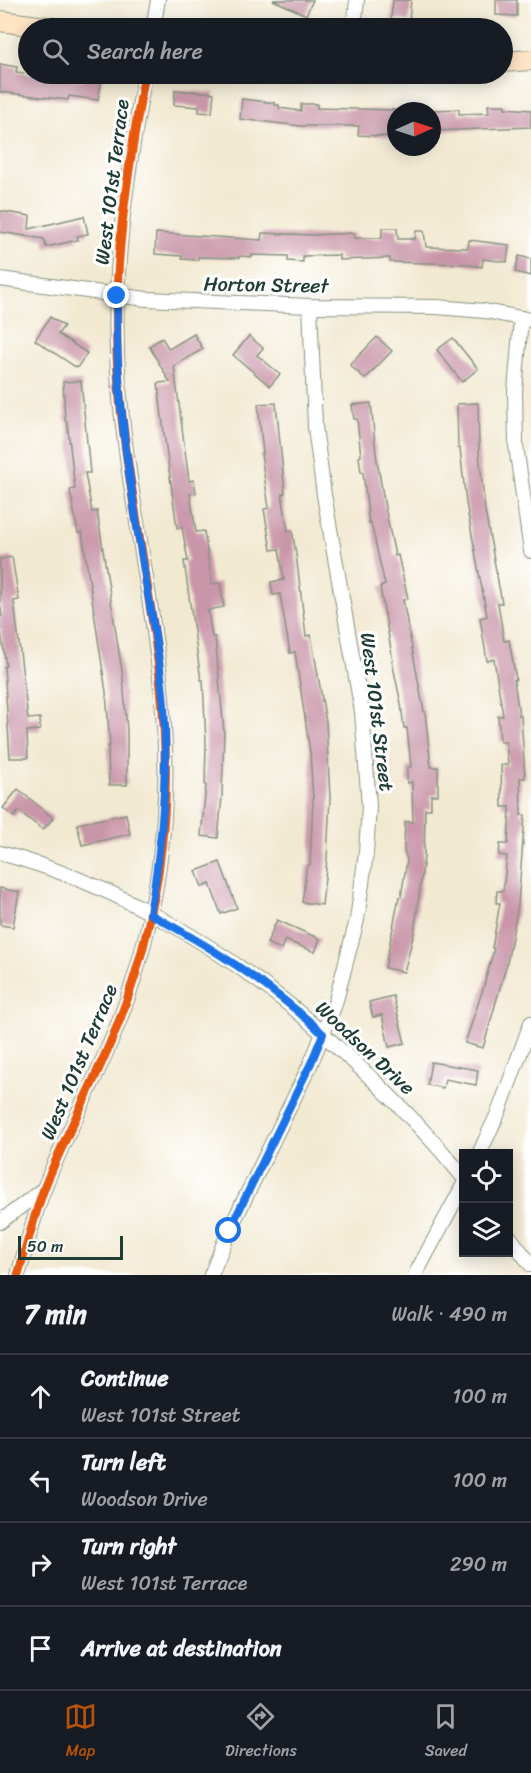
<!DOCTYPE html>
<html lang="en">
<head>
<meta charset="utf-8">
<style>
	:root { --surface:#171b24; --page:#20242c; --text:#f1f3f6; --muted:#9ea1a6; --line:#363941; --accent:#b45309 }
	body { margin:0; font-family:Sriracha,sans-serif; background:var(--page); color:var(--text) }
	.controls { position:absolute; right:18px; bottom:18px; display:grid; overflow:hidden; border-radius:0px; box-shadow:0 3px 15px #0003 }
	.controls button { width:54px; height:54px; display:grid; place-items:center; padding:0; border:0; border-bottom:2px solid var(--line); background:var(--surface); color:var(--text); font:30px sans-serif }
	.compass { position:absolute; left:387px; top:102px; width:54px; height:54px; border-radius:50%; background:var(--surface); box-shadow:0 3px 15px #0003; rotate:87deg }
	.scale { position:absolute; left:18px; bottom:15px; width:105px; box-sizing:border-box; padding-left:6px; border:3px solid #1f3d34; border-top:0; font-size:16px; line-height:21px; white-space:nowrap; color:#1f3d34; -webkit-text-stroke:4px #fff; paint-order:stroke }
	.stop { position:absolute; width:18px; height:18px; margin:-14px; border:4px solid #1a73e8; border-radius:50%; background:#fff }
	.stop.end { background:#1a73e8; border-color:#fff; box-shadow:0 2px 6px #0008 }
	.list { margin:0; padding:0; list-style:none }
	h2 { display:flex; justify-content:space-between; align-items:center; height:78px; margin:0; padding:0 24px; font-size:26px }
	h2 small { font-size:20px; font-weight:400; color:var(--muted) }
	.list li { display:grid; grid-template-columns:39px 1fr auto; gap:18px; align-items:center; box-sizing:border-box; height:84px; padding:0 24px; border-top:2px solid var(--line) }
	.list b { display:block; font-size:22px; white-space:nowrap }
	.list p { margin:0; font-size:20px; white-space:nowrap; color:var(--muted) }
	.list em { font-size:20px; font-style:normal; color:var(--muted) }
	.icon { flex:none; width:33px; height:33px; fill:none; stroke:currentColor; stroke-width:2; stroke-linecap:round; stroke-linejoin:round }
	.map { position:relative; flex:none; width:531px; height:1275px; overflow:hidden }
	.search { position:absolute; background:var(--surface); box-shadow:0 3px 15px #0003; left:18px; right:18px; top:18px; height:66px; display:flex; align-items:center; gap:15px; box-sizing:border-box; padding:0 21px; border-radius:33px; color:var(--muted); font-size:22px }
	.sheet { height:414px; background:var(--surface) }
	nav { display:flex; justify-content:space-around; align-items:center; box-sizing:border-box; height:84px; border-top:2px solid var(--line); background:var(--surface); font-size:16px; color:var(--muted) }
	nav a { display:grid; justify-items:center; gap:3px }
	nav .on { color:var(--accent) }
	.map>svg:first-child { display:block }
	.building { fill:#c996a9 }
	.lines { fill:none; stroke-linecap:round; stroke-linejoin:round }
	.street-casing { stroke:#889382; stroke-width:16 }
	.secondary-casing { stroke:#889382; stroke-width:22 }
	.street { stroke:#fff; stroke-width:14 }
	.secondary { stroke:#ffe4c6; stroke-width:20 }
	.cycleway-casing { stroke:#fff; stroke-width:13 }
	.cycleway { stroke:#e8590c; stroke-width:9 }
	.route { stroke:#1a73e8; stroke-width:8 }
	.labels { text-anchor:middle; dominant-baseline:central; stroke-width:6; stroke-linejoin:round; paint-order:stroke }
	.street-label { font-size:20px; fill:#1f3d34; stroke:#fff }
</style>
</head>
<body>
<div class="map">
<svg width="531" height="1275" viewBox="0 0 531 1275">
	<rect width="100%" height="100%" fill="#fff"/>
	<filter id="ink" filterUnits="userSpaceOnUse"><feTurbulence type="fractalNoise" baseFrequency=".0167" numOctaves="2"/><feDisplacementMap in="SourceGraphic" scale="12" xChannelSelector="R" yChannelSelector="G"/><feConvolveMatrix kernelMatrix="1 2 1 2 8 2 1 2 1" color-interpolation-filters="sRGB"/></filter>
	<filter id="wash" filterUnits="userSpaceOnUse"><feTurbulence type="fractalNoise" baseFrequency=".008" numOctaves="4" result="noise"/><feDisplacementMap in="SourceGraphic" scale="24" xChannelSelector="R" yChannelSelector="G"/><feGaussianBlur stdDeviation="1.35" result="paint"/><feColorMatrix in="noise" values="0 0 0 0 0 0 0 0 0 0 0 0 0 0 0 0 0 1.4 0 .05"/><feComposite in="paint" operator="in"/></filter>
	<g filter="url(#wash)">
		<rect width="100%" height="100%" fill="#f2e9d1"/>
		<g id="blocks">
			<g class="building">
				<polygon points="273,0 313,0 306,15"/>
				<polygon points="393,0 411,0 409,21 391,19"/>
				<polygon points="496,0 517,0 517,16 496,15"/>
				<polygon points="0,64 17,67 16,72 62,79 63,77 83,80 84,75 102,78 98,100 69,96 68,100 0,92"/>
				<polygon points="175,90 214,93 212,113 199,112 199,107 174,105"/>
				<polygon points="242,99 275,103 275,105 279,105 279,108 301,111 301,104 317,104 317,108 396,110 396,137 358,135 359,126 301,126 240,119"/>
				<polygon points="488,105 505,105 505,108 531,110 531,127 432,131 432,110 459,109 459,114 489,113"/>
				<polygon points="0,211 30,216 29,229 84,216 88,234 77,236 78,240 46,247 44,239 0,232"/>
				<polygon points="382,228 397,228 398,239 415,239 416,231 424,231 426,247 468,248 469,240 509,245 507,262 483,259 482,267 466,264 390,262 390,258 339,260 339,255 303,256 303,262 288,261 288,256 252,255 252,257 239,256 239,258 198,257 198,260 182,259 182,256 155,254 156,233 261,240 262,233 312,235 354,233 354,238 382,238"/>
				<polygon points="519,256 531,259 531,276 515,272"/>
				<polygon points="50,317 64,326 58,334 87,353 77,368 35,340"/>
				<polygon points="194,334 203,349 174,366 189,481 194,480 196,493 190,494 196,532 204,531 212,584 220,583 224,607 208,610 212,637 215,637 224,732 222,797 218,838 201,836 206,785 205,785 206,743 203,680 201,680 184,561 188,561 182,527 177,528 164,433 158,383 170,382 149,346 162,338 169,349"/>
				<polygon points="249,336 263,348 257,355 280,374 270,386 233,355"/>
				<polygon points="377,337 392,351 365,379 350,365"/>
				<polygon points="453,338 478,369 462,382 437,350"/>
				<polygon points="81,381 90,473 85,473 92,512 97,511 123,678 127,731 127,785 109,785 108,746 110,746 106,692 82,532 78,533 70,490 75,489 67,421 65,421 63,382"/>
				<polygon points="276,403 285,493 282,494 288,531 292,530 296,554 306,636 311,635 326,722 330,797 327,859 322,905 302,902 307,865 310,865 313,800 310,752 295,652 290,653 280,594 273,595 271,582 284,580 279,549 271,550 264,509 269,508 261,454 263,454 258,404"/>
				<polygon points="371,403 376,454 385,507 395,556 398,555 408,599 403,600 424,712 425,712 431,767 438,767 438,795 431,795 431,809 425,809 424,858 414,933 404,972 385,968 399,897 401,897 407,860 404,850 405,822 413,822 412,782 407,783 407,768 411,767 407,728 404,728 401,704 392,661 393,661 380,587 385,585 371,523 369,523 363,472 361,472 359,457 361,456 357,419 354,419 352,405"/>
				<polygon points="478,403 479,452 485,511 502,603 498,603 504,641 509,640 516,679 514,680 519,715 521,715 525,778 520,778 521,815 525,815 518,905 507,963 483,1048 465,1043 483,989 494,949 492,948 500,903 496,903 497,891 503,891 507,856 499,855 500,844 508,844 510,807 502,807 501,765 508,765 506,742 500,742 498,716 503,716 494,659 487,661 480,618 487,616 466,503 460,448 458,448 457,404"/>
				<polygon points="12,557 19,600 14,601 28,719 40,718 40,730 27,731 28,758 10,758 4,666 6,666 0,625 0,617 2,616 0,602 0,559"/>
				<polygon points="18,789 53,818 43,830 19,811 14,817 3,808"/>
				<polygon points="126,814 130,834 82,845 77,824"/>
				<polygon points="220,862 237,908 221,914 210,884 202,887 196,871"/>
				<polygon points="0,888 19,892 13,927 0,925"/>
				<polygon points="277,920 320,939 315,952 285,940 281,949 267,943"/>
				<polygon points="393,996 405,1043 389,1047 382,1015 373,1017 369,1002"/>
				<polygon points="431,1062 478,1070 476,1085 445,1079 443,1088 427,1085"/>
			</g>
		</g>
	</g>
	<g filter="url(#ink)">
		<use href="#blocks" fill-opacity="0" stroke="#889382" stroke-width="1.5"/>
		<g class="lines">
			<g class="street-casing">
				<g id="street">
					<polyline points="153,28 158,0"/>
					<polyline points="354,28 357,0"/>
					<polyline points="0,279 146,299 310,306 437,307 485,311 531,320"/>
					<polyline points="521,318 515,391 516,446 531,551"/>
					<path d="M0 853C102 880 200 934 282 999 307 1018 330 1041 354 1062 393 1098 431 1137 464 1178"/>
					<polyline points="479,1154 499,1111 531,1023"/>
					<polyline points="0,1222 45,1188"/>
					<polyline points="508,1235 531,1265"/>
					<path d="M18 1275C27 1246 34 1215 45 1186 66 1134 93 1085 114 1034 142 966 159 890 164 817 174 672 131 531 119 387 110 281 126 177 145 74"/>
					<polyline points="211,1275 229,1231 311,1063 335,1004 357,920 366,853 369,806 362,712 324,495 315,427 310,306"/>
					<polyline points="415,1275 464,1184"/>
				</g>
			</g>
			<g class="secondary-casing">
				<g id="secondary">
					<polyline points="0,21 53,28"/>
					<polyline points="502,62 531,60"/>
				</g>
			</g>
			<use href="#street" class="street"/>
			<use href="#secondary" class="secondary"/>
			<g class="cycleway-casing">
				<path id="cycleway" d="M18 1275C27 1246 34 1215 45 1186 66 1134 93 1085 114 1034 142 966 159 890 164 817 174 672 131 531 119 387 110 281 126 177 145 74"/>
			</g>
			<use href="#cycleway" class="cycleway"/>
		</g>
	</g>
	<g class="lines" filter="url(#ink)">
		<path class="route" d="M117 296C114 390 130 483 145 576 152 619 161 662 164 706 168 776 162 844 150 914 212 947 272 985 323 1034L311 1063 229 1231"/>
	</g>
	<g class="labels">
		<g class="street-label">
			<text transform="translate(112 182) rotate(-83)">West 101st Terrace</text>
			<text transform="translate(266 285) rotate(1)">Horton Street</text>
			<text transform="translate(377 712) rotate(83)">West 101st Street</text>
			<text transform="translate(365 1048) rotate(43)">Woodson Drive</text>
			<text transform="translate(79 1062) rotate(-67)">West 101st Terrace</text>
		</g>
	</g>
</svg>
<div class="controls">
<button><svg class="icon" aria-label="locate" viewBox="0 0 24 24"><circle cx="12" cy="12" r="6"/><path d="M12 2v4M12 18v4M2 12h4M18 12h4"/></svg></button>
<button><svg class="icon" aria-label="layers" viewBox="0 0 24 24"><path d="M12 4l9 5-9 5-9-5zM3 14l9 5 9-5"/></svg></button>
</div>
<svg class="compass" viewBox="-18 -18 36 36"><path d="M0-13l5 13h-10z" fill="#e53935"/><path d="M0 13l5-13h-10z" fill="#9ea1a6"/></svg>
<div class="scale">50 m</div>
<div class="stop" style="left:229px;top:1231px"></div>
<div class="stop end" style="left:117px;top:296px"></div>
<div class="search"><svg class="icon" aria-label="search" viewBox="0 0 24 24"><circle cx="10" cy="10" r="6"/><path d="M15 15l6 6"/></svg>Search here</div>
</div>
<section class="sheet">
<h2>7 min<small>Walk · 490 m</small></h2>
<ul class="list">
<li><svg class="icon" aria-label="ahead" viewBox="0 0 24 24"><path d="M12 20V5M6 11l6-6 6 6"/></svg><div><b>Continue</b><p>West 101st Street</p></div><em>100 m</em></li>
<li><svg class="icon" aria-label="left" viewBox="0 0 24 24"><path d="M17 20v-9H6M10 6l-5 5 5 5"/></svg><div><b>Turn left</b><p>Woodson Drive</p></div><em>100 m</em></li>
<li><svg class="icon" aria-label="right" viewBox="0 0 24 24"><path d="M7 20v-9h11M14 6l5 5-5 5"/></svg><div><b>Turn right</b><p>West 101st Terrace</p></div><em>290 m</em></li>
<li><svg class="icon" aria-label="arrive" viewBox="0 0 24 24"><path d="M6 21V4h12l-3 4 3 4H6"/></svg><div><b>Arrive at destination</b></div></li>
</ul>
</section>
<nav>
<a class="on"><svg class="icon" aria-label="map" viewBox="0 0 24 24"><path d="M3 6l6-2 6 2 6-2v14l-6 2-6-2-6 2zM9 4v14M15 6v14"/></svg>Map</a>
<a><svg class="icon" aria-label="directions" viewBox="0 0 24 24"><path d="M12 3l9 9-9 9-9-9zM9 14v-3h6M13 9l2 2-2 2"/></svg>Directions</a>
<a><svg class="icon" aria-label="saved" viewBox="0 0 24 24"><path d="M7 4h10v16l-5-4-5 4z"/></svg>Saved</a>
</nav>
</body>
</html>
